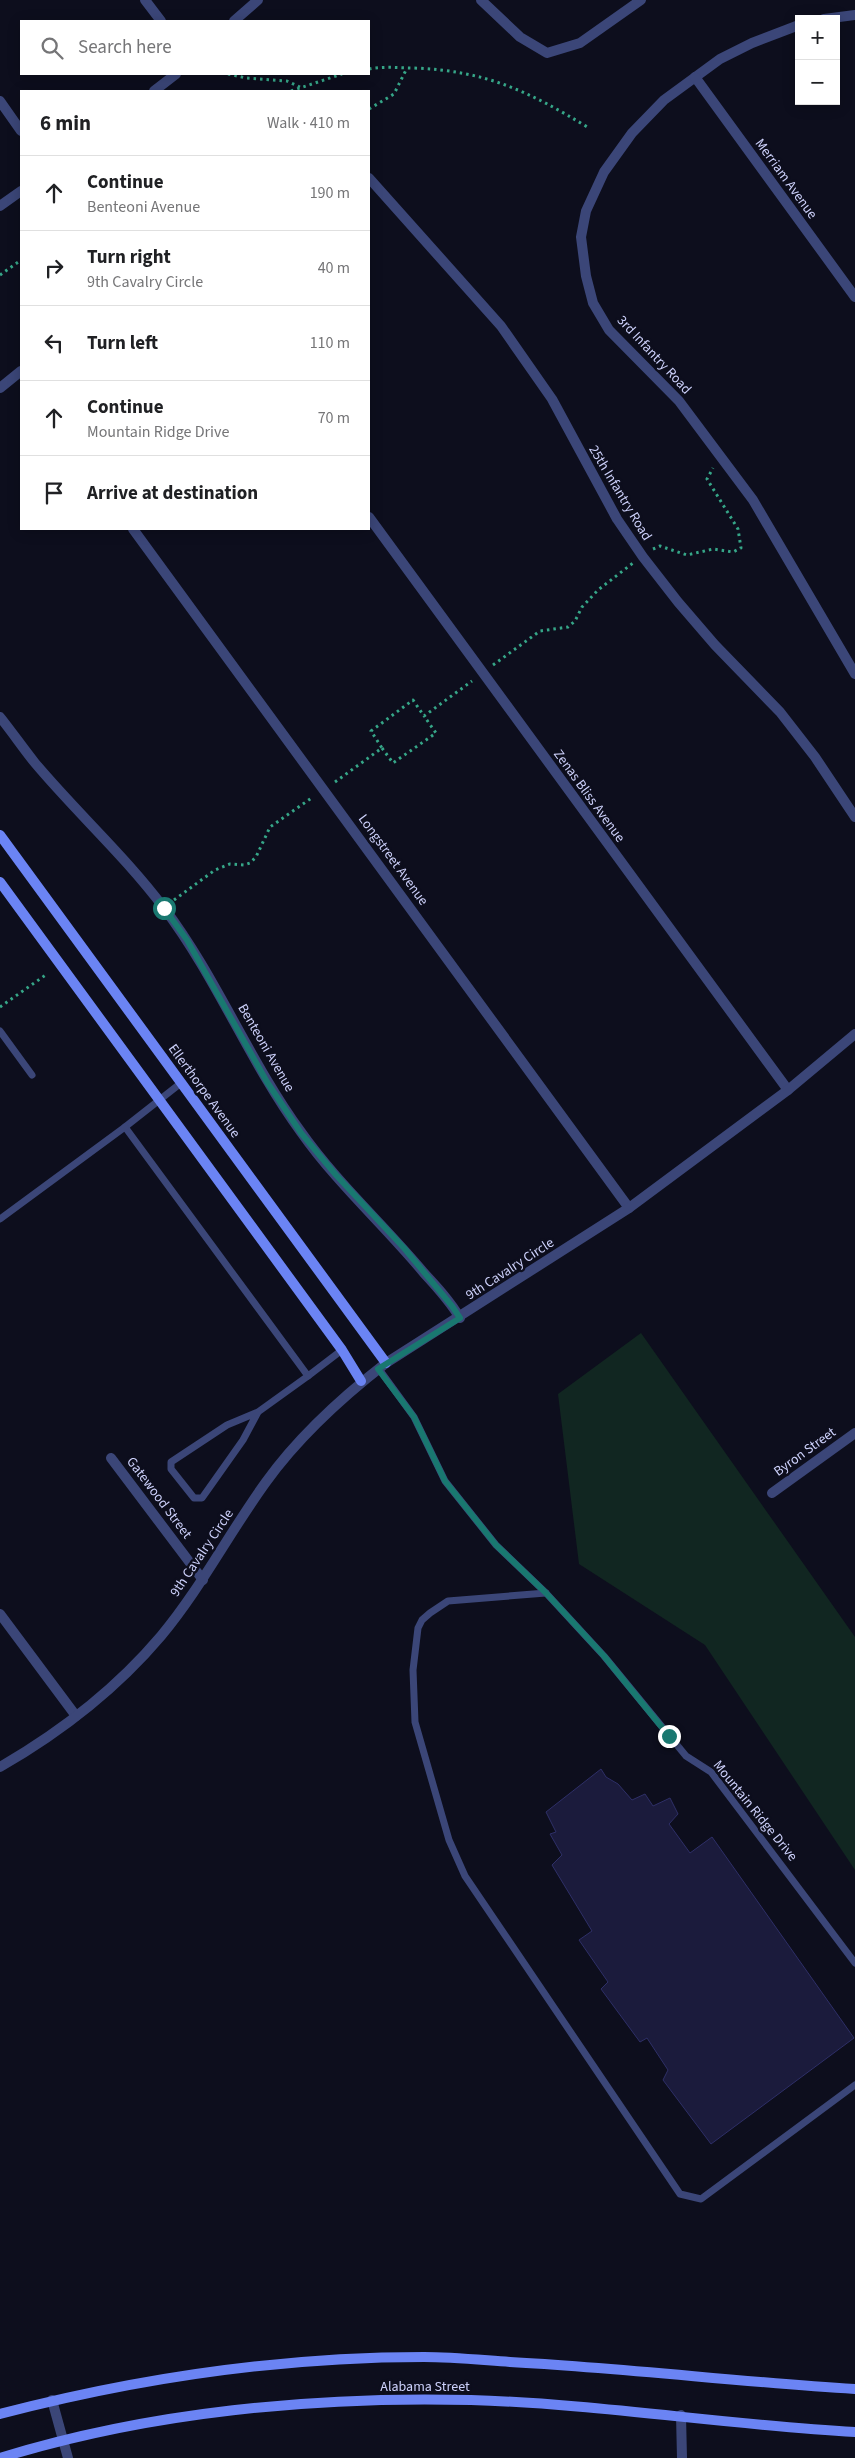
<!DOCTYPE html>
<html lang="en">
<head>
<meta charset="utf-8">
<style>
	:root { --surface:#fff; --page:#f6f6f6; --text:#202124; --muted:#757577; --line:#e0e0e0 }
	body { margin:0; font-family:"Source Sans 3",sans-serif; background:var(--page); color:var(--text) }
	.controls { position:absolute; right:15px; top:15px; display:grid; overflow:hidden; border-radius:0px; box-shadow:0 2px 12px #0003 }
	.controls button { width:45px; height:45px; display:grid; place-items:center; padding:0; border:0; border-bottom:1px solid var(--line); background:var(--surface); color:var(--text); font:25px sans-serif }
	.stop { position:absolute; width:15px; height:15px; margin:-11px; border:4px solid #197870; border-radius:50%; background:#fff }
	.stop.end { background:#197870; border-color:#fff; box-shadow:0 1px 5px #0008 }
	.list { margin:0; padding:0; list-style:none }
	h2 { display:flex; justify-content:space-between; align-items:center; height:65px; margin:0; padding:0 20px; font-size:21px }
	h2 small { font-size:16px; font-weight:400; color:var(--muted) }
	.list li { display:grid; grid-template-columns:32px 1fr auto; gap:15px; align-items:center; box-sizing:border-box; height:75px; padding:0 20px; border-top:1px solid var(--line) }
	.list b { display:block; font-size:19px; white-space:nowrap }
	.list p { margin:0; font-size:16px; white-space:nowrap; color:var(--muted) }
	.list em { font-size:16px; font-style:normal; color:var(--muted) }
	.icon { flex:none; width:28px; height:28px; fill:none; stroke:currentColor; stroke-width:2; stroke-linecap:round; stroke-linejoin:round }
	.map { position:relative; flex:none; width:855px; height:2458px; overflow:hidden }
	.search { position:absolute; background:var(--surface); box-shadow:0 2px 12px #0003; left:20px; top:20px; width:350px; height:55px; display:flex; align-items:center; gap:12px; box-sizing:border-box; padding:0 18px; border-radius:0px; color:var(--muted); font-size:19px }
	.panel { position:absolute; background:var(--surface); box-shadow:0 2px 12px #0003; left:20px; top:90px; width:350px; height:440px; border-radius:0px }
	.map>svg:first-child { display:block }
	.green { fill:#112621 }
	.building { fill:#1b1b3c; stroke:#2e2f67 }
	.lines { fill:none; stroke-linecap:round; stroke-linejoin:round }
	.path { stroke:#36a688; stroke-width:3; stroke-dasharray:2.5 4; stroke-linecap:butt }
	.lane { stroke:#3b4678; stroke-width:7 }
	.street { stroke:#3b4678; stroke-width:10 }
	.secondary { stroke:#6b84f4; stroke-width:10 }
	.route { stroke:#197870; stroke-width:6 }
	.labels { text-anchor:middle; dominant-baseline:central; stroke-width:5; stroke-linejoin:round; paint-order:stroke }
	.street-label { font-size:14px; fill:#cdd1fb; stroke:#0d0e1d }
</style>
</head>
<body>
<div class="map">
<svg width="855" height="2458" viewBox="0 0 855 2458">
	<rect width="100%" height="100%" fill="#0d0e1d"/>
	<polygon class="green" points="641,1333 855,1637 855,1870 705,1645 579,1564 558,1394"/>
	<polygon class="building" points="601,1769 606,1777 618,1784 632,1800 645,1794 653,1806 670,1798 678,1814 669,1824 690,1853 712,1837 854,2038 711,2144 663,2080 668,2070 647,2038 640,2042 601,1989 608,1982 579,1940 592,1931 552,1865 562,1855 550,1834 556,1832 546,1812"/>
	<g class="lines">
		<g class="path">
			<path d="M369 69C384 66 399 68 414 68 487 71 528 91 589 128"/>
			<polyline points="228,74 246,78 287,81 300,87"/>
			<polyline points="291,91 342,74"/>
			<polyline points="369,109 394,94 407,68"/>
			<polyline points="0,275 21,260"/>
			<polyline points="653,549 660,546 687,555 713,549 733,552 741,548 738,529 707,479 713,468"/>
			<polyline points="493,665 540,631 568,627 575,621 582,607 598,590 633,563"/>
			<polyline points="382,748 393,763 436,733 424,716"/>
			<polyline points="335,782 382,748 371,731 413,700 424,716 472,681"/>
			<polyline points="174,900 215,870 230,864 244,865 250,863 256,857 270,827 313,797"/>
			<polyline points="0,1007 47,974"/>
		</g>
		<g class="lane">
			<polyline points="0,1031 32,1075"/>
			<polyline points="181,1083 125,1127 308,1376 342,1350"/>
			<polyline points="0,1219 125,1127"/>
			<polyline points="379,1369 414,1417 445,1481 496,1545 546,1593 604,1656 686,1756 711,1772 855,1963"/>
			<polyline points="258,1412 227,1425 171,1462 171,1469 194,1498 202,1498 243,1440 258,1412 308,1376"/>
			<polyline points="546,1593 448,1601 430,1613 422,1620 418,1628 413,1670 415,1722 449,1840 465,1876 680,2194 701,2199 855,2085"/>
		</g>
		<g class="street">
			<polyline points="145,0 161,21"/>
			<polyline points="481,0 520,37 547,53 580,43 641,0"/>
			<polyline points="824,19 855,15"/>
			<polyline points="234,21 258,0"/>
			<polyline points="799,25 752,43 720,59 664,100 632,133 604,172 586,211 581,237 586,276 593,303 609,330 679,401 753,500 855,674"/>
			<polyline points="695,77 855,297"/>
			<polyline points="154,91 176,74"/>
			<polyline points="0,101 21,131"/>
			<polyline points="369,178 501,326 552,399 617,519 643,557 678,602 715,645 780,712 815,757 855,817"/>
			<polyline points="0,206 21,191"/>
			<polyline points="0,388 21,371"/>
			<polyline points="369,517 788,1090"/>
			<polyline points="133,529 629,1208"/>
			<path d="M0 717C12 732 23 748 35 763 76 812 125 856 164 908 217 978 249 1061 301 1132 337 1183 384 1225 424 1273 437 1287 450 1301 460 1318"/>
			<polyline points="111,1458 203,1580"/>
			<polyline points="772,1493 855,1433"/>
			<polyline points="0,1614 76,1716"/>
			<path d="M0 1767C59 1733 117 1688 161 1636 201 1588 229 1533 266 1482 299 1436 341 1398 386 1363L629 1208 788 1090 855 1034"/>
			<polyline points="52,2400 68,2458"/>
			<polyline points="681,2415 682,2458"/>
		</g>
		<g class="secondary">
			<polyline points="0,835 386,1363"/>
			<polyline points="0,882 342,1350 361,1381"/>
			<path d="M0 2414C138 2378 280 2357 424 2357 452 2357 481 2360 510 2362 625 2368 740 2382 855 2389"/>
			<path d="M0 2458C148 2412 316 2396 471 2400 600 2404 727 2425 855 2432"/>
		</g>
	</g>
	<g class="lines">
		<polyline class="route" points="164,908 187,940 267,1082 301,1133 336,1175 404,1248 452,1306 460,1318 378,1369 414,1417 445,1481 496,1545 546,1593 604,1656 669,1736"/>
	</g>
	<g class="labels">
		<g class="street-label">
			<text transform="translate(786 179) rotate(54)">Merriam Avenue</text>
			<text transform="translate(654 355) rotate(47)">3rd Infantry Road</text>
			<text transform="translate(620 493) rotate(59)">25th Infantry Road</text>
			<text transform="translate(589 796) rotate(54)">Zenas Bliss Avenue</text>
			<text transform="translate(393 860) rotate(54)">Longstreet Avenue</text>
			<text transform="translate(266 1048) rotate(60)">Benteoni Avenue</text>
			<text transform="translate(204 1091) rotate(54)">Ellerthorpe Avenue</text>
			<text transform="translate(510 1269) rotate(-33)">9th Cavalry Circle</text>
			<text transform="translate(805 1452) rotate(-36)">Byron Street</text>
			<text transform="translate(159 1498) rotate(53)">Gatewood Street</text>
			<text transform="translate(202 1553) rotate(-56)">9th Cavalry Circle</text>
			<text transform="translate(755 1811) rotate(51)">Mountain Ridge Drive</text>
			<text x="425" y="2387">Alabama Street</text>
		</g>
	</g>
</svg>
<div class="controls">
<button>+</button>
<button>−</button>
</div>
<div class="stop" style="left:164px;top:908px"></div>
<div class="stop end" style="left:669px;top:1736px"></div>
<div class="search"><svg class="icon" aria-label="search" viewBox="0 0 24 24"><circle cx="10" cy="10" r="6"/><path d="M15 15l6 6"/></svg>Search here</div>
<section class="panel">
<h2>6 min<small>Walk · 410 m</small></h2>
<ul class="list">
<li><svg class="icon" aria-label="ahead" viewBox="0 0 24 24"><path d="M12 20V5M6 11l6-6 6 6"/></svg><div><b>Continue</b><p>Benteoni Avenue</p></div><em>190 m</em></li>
<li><svg class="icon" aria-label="right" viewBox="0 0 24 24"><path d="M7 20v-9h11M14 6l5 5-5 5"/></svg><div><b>Turn right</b><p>9th Cavalry Circle</p></div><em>40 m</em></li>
<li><svg class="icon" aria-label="left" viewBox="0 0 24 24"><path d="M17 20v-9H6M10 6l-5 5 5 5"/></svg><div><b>Turn left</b></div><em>110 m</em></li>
<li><svg class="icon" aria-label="ahead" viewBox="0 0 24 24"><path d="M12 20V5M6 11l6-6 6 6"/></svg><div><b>Continue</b><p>Mountain Ridge Drive</p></div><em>70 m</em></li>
<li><svg class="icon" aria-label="arrive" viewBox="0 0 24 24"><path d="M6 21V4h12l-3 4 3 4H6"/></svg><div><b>Arrive at destination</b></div></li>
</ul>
</section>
</div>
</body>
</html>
